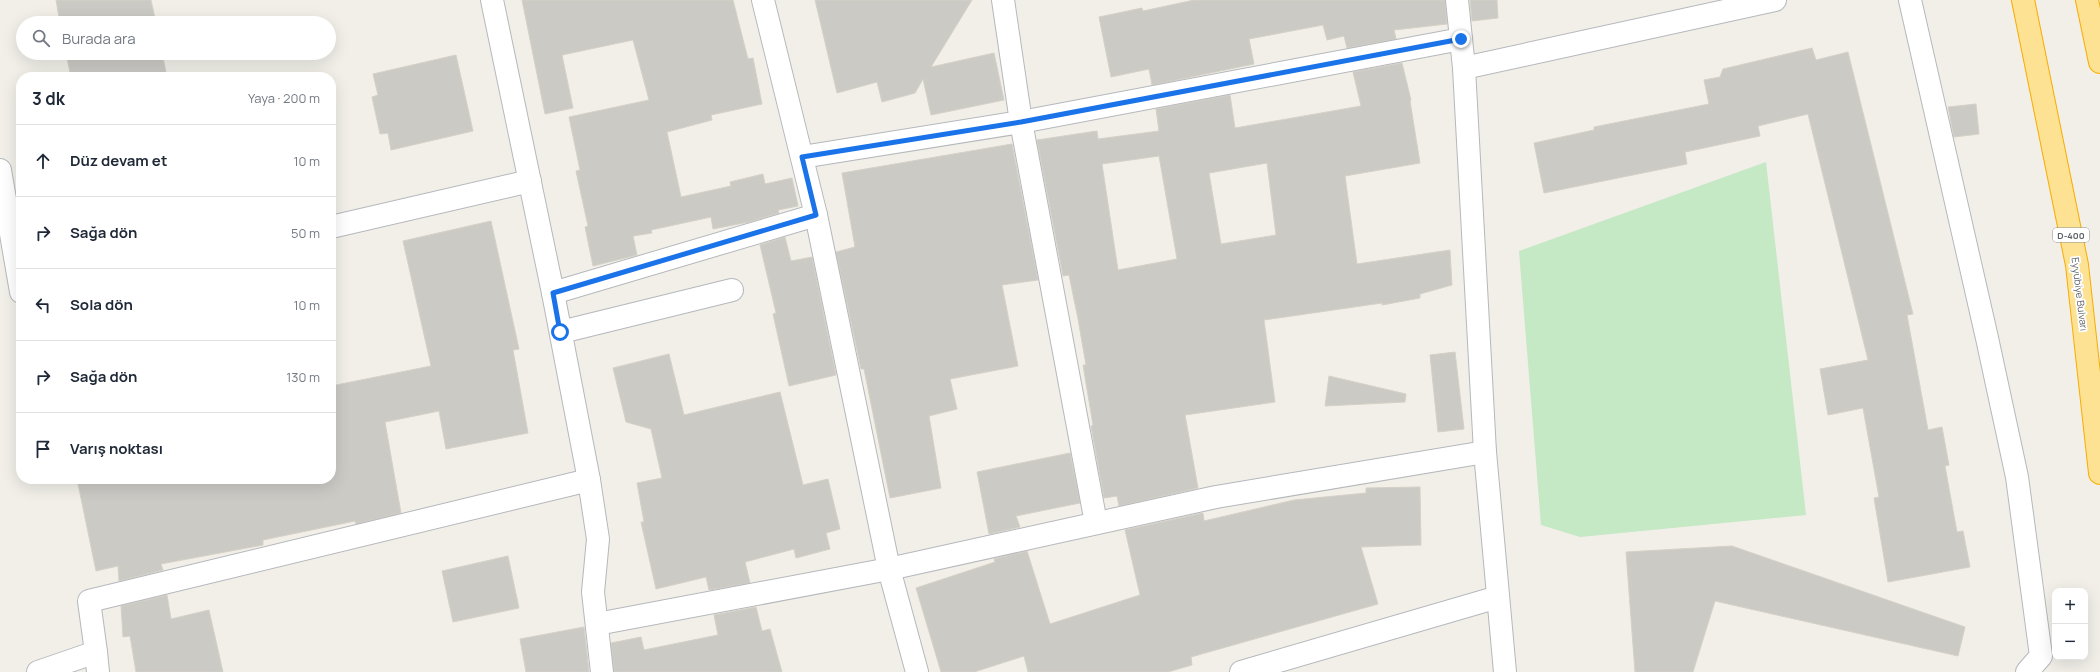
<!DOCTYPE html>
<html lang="tr">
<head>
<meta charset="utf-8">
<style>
	:root { --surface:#fff; --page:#f6f6f7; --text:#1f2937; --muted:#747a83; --line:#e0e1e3 }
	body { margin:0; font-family:Manrope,sans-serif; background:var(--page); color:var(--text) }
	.controls { position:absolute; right:12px; bottom:12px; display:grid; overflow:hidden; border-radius:8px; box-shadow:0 4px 16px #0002 }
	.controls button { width:36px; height:36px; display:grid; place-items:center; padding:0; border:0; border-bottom:1px solid var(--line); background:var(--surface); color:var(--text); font:20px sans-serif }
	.stop { position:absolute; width:12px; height:12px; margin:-9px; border:3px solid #1a73e8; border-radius:50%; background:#fff }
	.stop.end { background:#1a73e8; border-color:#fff; box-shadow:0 1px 4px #0008 }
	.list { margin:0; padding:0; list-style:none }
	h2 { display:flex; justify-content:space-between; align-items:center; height:52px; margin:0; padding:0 16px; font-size:17px }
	h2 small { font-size:13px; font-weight:400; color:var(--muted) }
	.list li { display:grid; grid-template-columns:26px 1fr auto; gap:12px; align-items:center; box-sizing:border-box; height:72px; padding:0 16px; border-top:1px solid var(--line) }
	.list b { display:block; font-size:15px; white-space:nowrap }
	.list em { font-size:13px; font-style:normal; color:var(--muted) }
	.icon { flex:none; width:22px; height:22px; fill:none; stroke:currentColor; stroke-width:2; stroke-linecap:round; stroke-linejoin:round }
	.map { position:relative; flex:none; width:2100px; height:672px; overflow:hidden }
	.search { position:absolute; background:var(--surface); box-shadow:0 4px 16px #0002; left:16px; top:16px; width:320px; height:44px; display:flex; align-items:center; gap:10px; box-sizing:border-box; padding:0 14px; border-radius:22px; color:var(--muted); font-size:15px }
	.panel { position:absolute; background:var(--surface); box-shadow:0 4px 16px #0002; left:16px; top:72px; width:320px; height:412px; border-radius:16px }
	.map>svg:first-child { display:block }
	.green { fill:#c5e8c5 }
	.building { fill:#cccac5; stroke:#d6d1c6; fill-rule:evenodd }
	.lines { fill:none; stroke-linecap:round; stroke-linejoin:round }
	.minor-casing { stroke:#b5b8bc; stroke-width:24 }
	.highway-casing { stroke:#f9ab00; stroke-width:24 }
	.minor { stroke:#fff; stroke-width:22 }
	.highway { stroke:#fde293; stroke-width:22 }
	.route { stroke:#1a73e8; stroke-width:5 }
	.labels { text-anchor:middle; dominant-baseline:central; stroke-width:3.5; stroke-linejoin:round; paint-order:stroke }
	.shield { fill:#fff; stroke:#8f9295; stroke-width:1 }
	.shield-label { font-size:9px; font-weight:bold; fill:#5f6368 }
	.street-label { font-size:10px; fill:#5f6368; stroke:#fff }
</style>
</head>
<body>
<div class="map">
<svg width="2100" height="672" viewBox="0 0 2100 672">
	<rect width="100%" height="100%" fill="#f1efe8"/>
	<polygon class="green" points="1766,162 1806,515 1580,537 1541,525 1519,251"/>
	<g class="building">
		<polygon points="56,0 151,0 156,23 60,23"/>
		<polygon points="522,0 733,0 748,59 753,58 762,104 711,115 712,120 667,132 681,197 731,186 730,182 763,174 765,184 792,178 798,206 778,210 779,213 749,222 713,229 711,217 651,230 652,233 633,236 637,255 593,266 585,227 588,226 576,171 580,170 569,117 649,100 633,40 562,55 573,108 545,114"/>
		<polygon points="815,0 972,0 931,67 994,53 1004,100 931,115 923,79 915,93 882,102 877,82 837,93"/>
		<polygon points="1194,0 1445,0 1447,24 1394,30 1396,39 1347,48 1344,36 1327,40 1323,25 1249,39 1254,64 1152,85 1149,69 1111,77 1099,17 1142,8 1143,11"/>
		<polygon points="1470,0 1497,0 1498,18 1472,21"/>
		<polygon points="1812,48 1816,60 1848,52 1913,314 1907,315 1928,430 1942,427 1949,465 1945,466 1957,532 1963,531 1970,567 1888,582 1874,498 1879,497 1863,408 1828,415 1820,369 1868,360 1808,114 1758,126 1760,136 1685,152 1687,164 1544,193 1534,143 1594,130 1594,127 1709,104 1704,80 1720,77 1723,69"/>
		<polygon points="66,53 162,53 167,77 71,77"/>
		<polygon points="456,55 473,131 391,150 388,133 380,134 372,97 378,95 373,74"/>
		<path d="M1402 63 1411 100 1410 101 1420 163 1345 176 1357 264 1450 250 1452 285 1420 294V298L1382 305V303L1264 320 1275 402 1185 415 1198 488 1119 506 1117 496 1104 498 1091 426 1093 425 1083 365H1086L1078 319 1069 275 1063 276 1037 140 1097 131 1098 139 1159 131 1156 109 1230 95 1235 128 1361 106 1353 72ZM1159 156 1177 259 1118 270 1102 164ZM1267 163 1276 235 1221 244 1209 173Z"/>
		<polygon points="1976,104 1979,134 1954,137 1948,107"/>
		<polygon points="1012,144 1038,280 1002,285 1018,366 950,379 957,409 929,416 941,488 890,498 864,369 861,369 836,252 855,247 842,173"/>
		<polygon points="491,221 519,349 513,350 528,433 446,449 439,411 385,422 401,513 356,524 355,521 263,540 263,545 161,564 163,570 119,581 118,566 96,571 77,479 331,479 331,386 431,366 403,241"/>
		<polygon points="785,237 791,261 812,257 836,375 789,386 773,314 776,313 760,245"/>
		<polygon points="1455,352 1464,429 1438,432 1430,355"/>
		<polygon points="669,354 684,415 780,392 803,485 828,479 840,529 826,533 830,549 796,558 794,549 745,562 750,583 709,590 706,577 656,589 641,522 644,522 637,483 662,478 651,429 626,422 613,368"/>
		<polygon points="1329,376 1406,394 1405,402 1325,406"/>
		<polygon points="1070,453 1080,503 1016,516 1020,527 989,534 977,472"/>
		<polygon points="1420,487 1421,545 1361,547 1378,604 1191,657 1192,665 1168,672 1028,672 1024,656 974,672 941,672 916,588 995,562 994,559 1027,551 1050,624 1140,595 1125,530 1203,513 1204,521 1294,500 1366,493 1366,488"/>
		<polygon points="1732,546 1965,627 1958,656 1715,601 1693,672 1635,672 1626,552"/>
		<polygon points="508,556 519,608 453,622 442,571"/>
		<polygon points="167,595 171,619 209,610 223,672 136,672 130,636 123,637 121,606"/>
		<polygon points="756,607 762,631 770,629 782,672 614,672 611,643 641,637 644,650 718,635 714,615"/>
		<polygon points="584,627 589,672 526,672 520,639"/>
	</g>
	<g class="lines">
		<g class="minor-casing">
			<g id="minor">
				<polyline points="492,0 553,293 589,480 598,539 593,592 602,672"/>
				<polyline points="763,0 816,215 889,569 917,672"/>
				<polyline points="1003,0 1021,122 1096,523"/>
				<polyline points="1457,0 1464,68 1485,452 1505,672"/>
				<polyline points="1910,0 1987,338 2017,477 2041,656 2027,672"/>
				<polyline points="1464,68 1775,0"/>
				<polyline points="802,157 1021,122 1461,39"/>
				<polyline points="0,170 21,292"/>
				<polyline points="331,227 530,181"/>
				<polyline points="553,293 816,215"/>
				<polyline points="561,332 732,290"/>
				<polyline points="597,624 889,569 1216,497 1485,452"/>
				<polyline points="96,652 89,601 589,480"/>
				<polyline points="38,672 96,652 98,672"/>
				<polyline points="1241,672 1498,597"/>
			</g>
		</g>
		<g class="highway-casing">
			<g id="highway">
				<polyline points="2023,0 2077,265 2100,473"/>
				<polyline points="2087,0 2100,62"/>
			</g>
		</g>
		<use href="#minor" class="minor"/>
		<use href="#highway" class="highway"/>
	</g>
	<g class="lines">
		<polyline class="route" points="560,332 553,293 816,215 802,157 1021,122 1461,39"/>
	</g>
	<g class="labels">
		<rect class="shield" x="2053" y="228" width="36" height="14" rx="3"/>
		<g class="shield-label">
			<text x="2071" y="235">D-400</text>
		</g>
		<g class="street-label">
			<text transform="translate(2080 294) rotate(83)">Eyyübiye Bulvarı</text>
		</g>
	</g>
</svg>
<div class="controls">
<button>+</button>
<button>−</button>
</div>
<div class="stop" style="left:560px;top:332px"></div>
<div class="stop end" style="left:1461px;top:39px"></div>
<div class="search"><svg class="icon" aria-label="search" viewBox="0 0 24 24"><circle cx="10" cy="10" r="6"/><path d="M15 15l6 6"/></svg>Burada ara</div>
<section class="panel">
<h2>3 dk<small>Yaya · 200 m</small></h2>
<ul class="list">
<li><svg class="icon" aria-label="ahead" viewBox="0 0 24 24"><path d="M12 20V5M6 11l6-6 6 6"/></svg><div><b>Düz devam et</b></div><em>10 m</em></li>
<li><svg class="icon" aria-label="right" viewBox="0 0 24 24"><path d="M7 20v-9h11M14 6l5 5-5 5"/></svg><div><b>Sağa dön</b></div><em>50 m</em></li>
<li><svg class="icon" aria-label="left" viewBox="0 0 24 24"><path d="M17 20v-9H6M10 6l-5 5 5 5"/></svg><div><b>Sola dön</b></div><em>10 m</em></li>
<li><svg class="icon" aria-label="right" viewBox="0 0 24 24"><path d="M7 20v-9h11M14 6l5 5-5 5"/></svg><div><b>Sağa dön</b></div><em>130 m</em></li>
<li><svg class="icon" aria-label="arrive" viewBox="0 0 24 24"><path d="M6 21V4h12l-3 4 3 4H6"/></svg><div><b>Varış noktası</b></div></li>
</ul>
</section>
</div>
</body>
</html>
